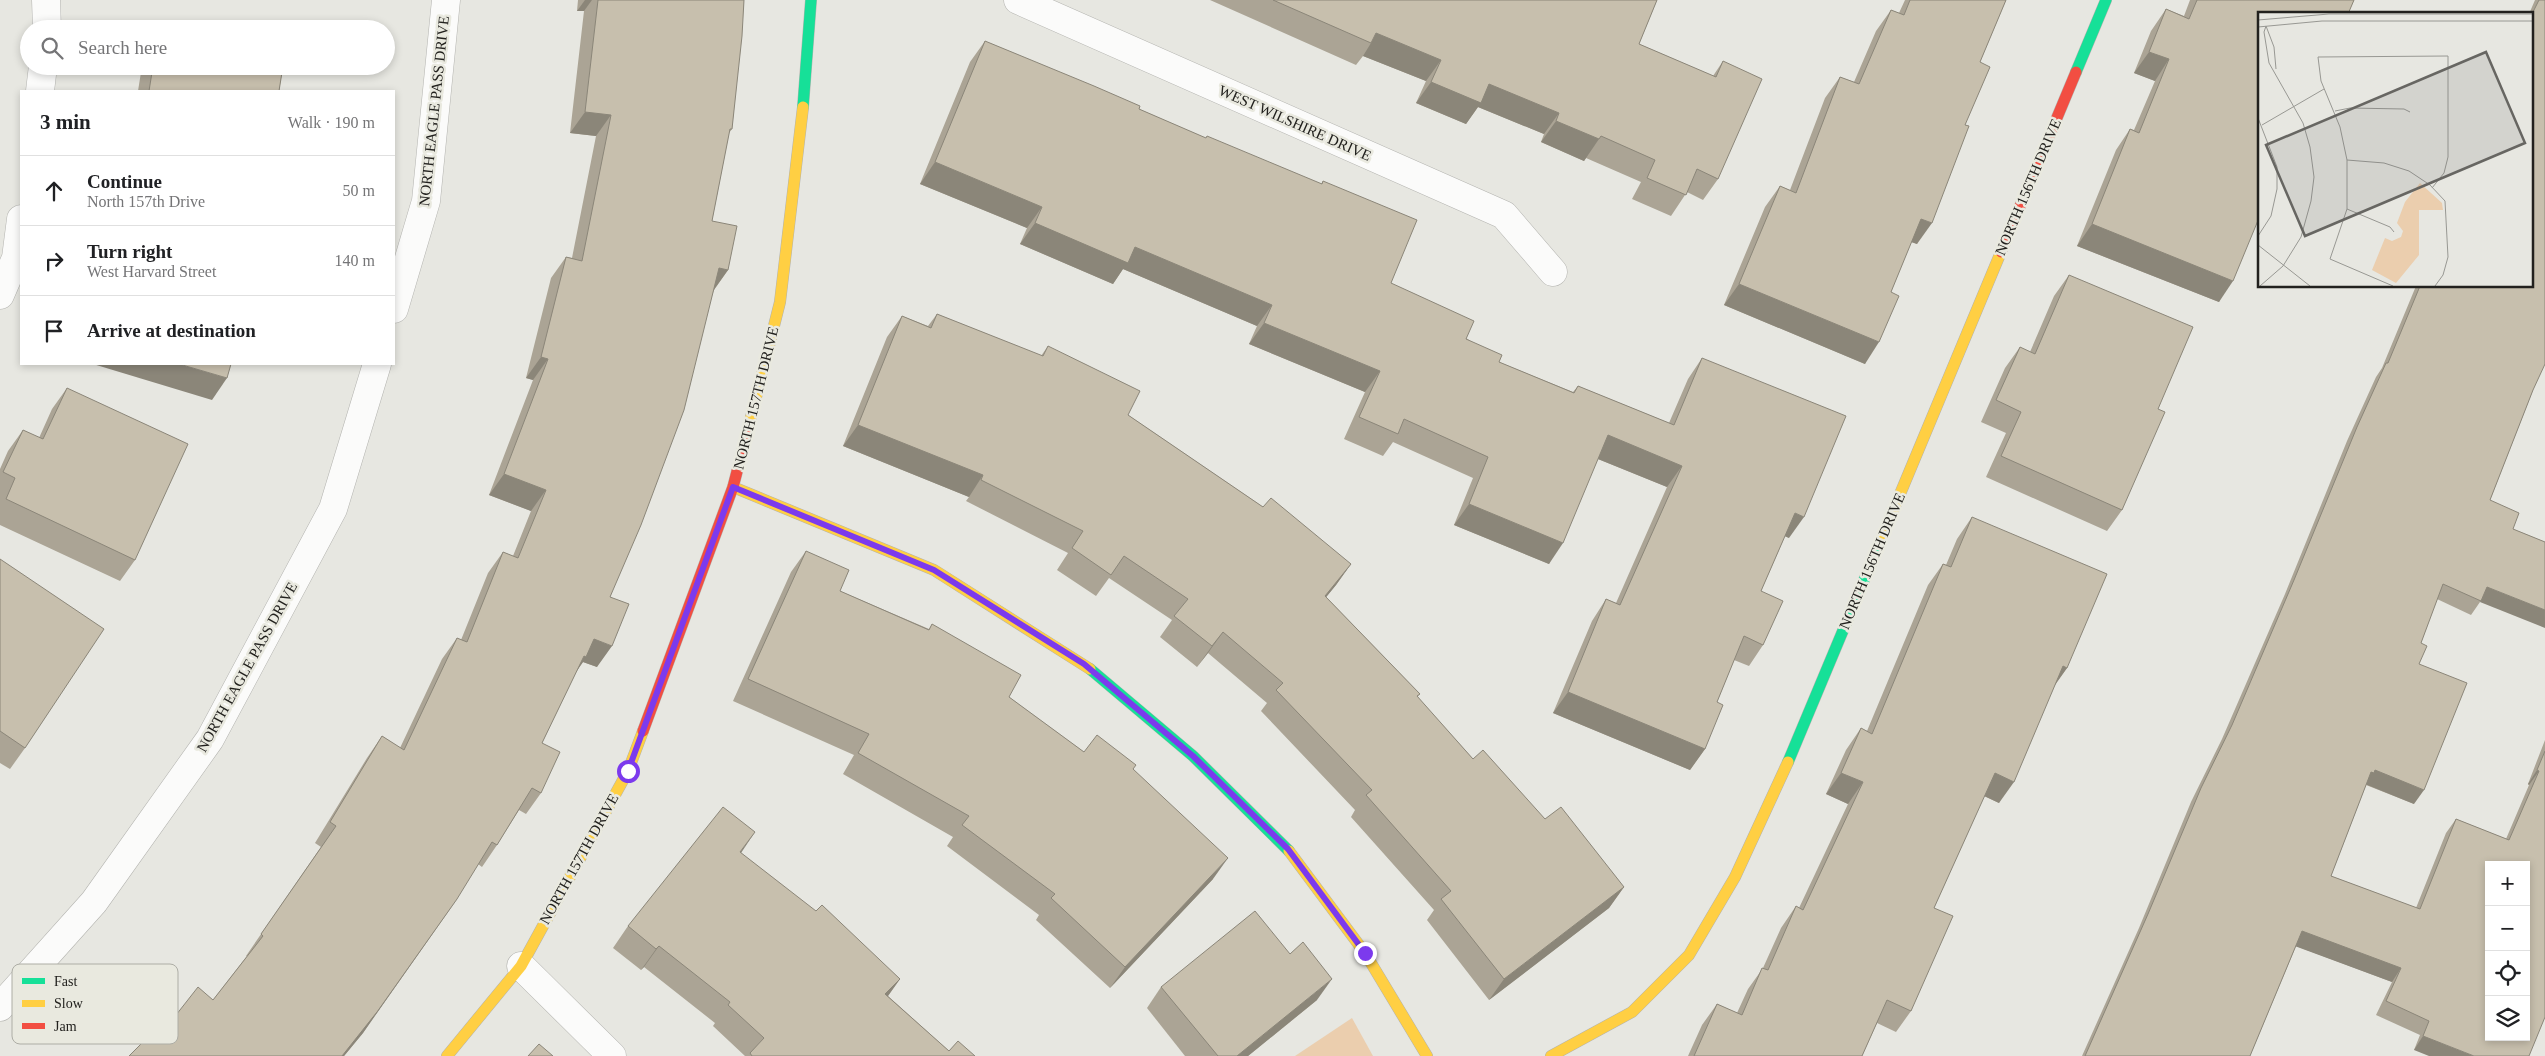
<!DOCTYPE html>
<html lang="en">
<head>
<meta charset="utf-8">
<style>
	:root { --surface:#fff; --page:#f6f6f6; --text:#202124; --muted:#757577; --line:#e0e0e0 }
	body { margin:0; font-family:Georgia,serif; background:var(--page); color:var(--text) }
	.controls { position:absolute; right:15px; bottom:15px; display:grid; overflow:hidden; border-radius:0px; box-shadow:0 2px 8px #0003 }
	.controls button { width:45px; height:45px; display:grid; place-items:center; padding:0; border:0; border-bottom:1px solid var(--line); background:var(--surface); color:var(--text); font:25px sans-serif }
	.stop { position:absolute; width:15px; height:15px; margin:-11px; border:4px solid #7c3aed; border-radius:50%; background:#fff }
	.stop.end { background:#7c3aed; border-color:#fff; box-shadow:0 1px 5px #0008 }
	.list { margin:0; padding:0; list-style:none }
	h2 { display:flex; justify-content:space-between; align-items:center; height:65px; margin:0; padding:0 20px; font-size:21px }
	h2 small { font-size:16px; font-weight:400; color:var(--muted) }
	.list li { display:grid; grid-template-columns:32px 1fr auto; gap:15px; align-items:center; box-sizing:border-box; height:70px; padding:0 20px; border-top:1px solid var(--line) }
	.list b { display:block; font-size:19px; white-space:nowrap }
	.list p { margin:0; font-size:16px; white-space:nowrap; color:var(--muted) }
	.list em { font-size:16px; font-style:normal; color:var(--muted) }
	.icon { flex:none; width:28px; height:28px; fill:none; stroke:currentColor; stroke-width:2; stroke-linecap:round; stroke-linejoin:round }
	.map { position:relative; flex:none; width:2545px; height:1056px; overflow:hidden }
	.search { position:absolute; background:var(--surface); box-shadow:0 2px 8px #0003; left:20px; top:20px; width:375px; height:55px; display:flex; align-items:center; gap:12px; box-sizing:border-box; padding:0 18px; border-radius:28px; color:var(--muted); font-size:19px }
	.panel { position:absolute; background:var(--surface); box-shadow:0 2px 8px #0003; left:20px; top:90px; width:375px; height:275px; border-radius:0px }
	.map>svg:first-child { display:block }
	.green { fill:#ebceae }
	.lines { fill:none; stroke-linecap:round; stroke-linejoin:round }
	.street-casing { stroke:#b3b3af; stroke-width:29 }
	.fast-casing { stroke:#b3b3af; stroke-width:12 }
	.slow-casing { stroke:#b3b3af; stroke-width:12 }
	.jam-casing { stroke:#b3b3af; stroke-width:12 }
	.street { stroke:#fbfbfa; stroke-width:28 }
	.fast { stroke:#16e098; stroke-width:11 }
	.slow { stroke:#ffcf43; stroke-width:11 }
	.jam { stroke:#f24e42; stroke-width:11 }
	.wall { fill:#aba495 }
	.shaded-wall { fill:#8b8679 }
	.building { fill:#c7bfad; stroke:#8b8679; fill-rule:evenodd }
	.route { stroke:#7c3aed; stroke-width:6 }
	.labels { text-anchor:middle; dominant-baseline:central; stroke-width:5; stroke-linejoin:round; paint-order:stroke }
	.street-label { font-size:15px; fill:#22211e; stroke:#e9e9df }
	.inset-road { fill:none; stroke:#989893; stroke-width:1 }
	.view { fill:#676662; fill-opacity:0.15; stroke:#676662; stroke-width:2.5 }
	.inset-edge { fill:none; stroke:#22211e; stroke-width:2.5 }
	.key { fill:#e9e9df; stroke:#adada5; stroke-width:1 }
	.key-label { font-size:14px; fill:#22211e }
</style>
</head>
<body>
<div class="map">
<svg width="2545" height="1056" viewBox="0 0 2545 1056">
	<rect width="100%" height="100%" fill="#e7e7e1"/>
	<polygon class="green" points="1352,1018 1373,1056 1295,1056"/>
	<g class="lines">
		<g class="street-casing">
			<g id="street">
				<polyline points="46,0 47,29"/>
				<polyline points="1018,0 1504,215 1553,272"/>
				<polyline points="40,91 43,66"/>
				<polyline points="0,295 16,258 21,219"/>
				<polyline points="394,309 426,201 446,0"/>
				<polyline points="521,966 612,1056"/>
				<polyline points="0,1007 94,902 210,739 333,509 377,364"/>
			</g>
		</g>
		<g class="fast-casing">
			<g id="fast">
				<polyline points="2076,72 2106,0"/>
				<polyline points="803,107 811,0"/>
				<polyline points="1090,669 1193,756 1289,851"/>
				<polyline points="1788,762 1880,542"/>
			</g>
		</g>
		<g class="slow-casing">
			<g id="slow">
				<polyline points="747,433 780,302 803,107"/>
				<polyline points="733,487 934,570 1090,669"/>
				<polyline points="1880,542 2001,252"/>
				<polyline points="1289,851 1365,953 1427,1056"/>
				<polyline points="447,1056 521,966 628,771 643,731"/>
				<polyline points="1551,1056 1632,1012 1689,955 1735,877 1788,762"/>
			</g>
		</g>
		<g class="jam-casing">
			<g id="jam">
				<polyline points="2001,252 2076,72"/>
				<polyline points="643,731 733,487 747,433"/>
			</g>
		</g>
		<use href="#street" class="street"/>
		<use href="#fast" class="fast"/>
		<use href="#slow" class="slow"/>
		<use href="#jam" class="jam"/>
	</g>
	<g class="wall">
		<polygon points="578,0 744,0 732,129 729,133 712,221 728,270 714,290 610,597 597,667 583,662 577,670 542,743 541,793 526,814 519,810 497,845 482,867 478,864 363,1033 344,1056 129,1056 158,1038 213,1000 247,956 246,956 321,847 315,843 367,758 382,736 400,748 442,659 457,638 461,640 488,573 503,552 513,556 531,511 489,495 533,380 526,378 551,278 566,257 572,258 596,136 570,133 584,11 577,11"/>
		<polygon points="1210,0 1657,0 1639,44 1713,76 1723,61 1718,179 1703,200 1687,192 1671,216 1632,199 1641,182 1586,158 1584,161 1541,142 1544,134 1478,107 1466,124 1416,103 1426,81 1363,56 1356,65"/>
		<polygon points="1905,0 2006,0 1980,62 1965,125 1917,244 1911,242 1891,292 1865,364 1724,305 1765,207 1780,186 1790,190 1825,98 1840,77 1854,82 1876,31 1891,10 1899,13"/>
		<polygon points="2190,0 2354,0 2219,302 2077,246 2116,150 2130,129 2134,130 2155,81 2134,73 2151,31 2166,9 2184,16"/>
		<polygon points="2535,0 2545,0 2533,390 2490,500 2513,529 2545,542 2480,602 2471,615 2437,599 2421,643 2419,664 2414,804 2366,785 2331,876 2416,908 2446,833 2456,819 2506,839 2529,785 2528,784 2545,740 2545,1017 2414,1050 2420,1035 2376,1015 2392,982 2296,946 2250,1056 2082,1056 2139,928 2191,802 2222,739 2285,594 2347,441 2376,377 2382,368 2416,286 2531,286 2531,14 2529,14"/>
		<polygon points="985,41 1139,109 1205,138 1321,184 1323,181 1391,283 1499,362 1573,392 1578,386 1669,423 1688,379 1702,358 1789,538 1785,536 1761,591 1763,645 1749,666 1734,660 1717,702 1705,749 1690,770 1553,713 1592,621 1606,599 1616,603 1667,487 1598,459 1549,564 1454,525 1473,478 1393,442 1383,456 1344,439 1365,392 1249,344 1257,326 1123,269 1113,284 1020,244 1027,228 920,184 970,62"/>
		<polygon points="142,66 283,66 279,91 138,91"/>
		<polygon points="2069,275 2158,409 2122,510 2107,531 1986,477 2006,433 1981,422 2005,368 2020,347 2030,352 2054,296"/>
		<polygon points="937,314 1041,356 1048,346 1128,415 1263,507 1351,564 1336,585 1326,597 1420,694 1417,697 1473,759 1545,819 1624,887 1609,908 1489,1000 1427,920 1434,910 1351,817 1355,810 1261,711 1267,703 1208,653 1197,667 1160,637 1172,620 1109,578 1096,596 1057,570 1068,553 966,501 969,497 843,446 887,337 902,316 928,326"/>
		<polygon points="67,388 135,560 120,581 0,525 0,469 8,451 23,430 39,438 52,409"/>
		<polygon points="1972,517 2067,668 2055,685 1999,803 1984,796 1934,908 1911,1011 1896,1032 1877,1023 1862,1056 1688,1056 1702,1025 1717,1004 1737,1013 1748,989 1763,968 1781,928 1796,906 1799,908 1848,804 1826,794 1846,750 1861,728 1867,731 1928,585 1943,564 1946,565 1957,539"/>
		<polygon points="806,551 840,591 929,629 932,624 1009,697 1084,752 1133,769 1213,879 1110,988 1036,920 1039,915 947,846 953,837 843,774 854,755 733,701 791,572"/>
		<polygon points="0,559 25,748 10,769 0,763"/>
		<polygon points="741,853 900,979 888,996 949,1051 975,1056 745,1056 713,1026 715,1023 644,967 641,970 613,948 628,926"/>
		<polygon points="1161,987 1317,1000 1248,1056 1185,1056 1147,1008"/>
	</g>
	<g class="shaded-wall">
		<polygon points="585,0 592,0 584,11 577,11"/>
		<polygon points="1376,33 1441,60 1426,81 1363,56 1371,43"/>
		<polygon points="2149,52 2169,59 2155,81 2134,73"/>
		<polygon points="1431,82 1489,84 1559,113 1544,134 1478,107 1466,124 1416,103"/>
		<polygon points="585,112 611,115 596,136 570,133"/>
		<polygon points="1556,121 1599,139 1584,161 1541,142"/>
		<polygon points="935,162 1042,207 1027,228 920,184"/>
		<polygon points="1921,219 1932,223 1917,244 1906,240"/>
		<polygon points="1035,223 1135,247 1272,305 1257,326 1123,269 1113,284 1020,244"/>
		<polygon points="2092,224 2233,281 2219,302 2077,246"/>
		<polygon points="719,268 728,270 713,291"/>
		<polygon points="1739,284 1879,342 1865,364 1724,305"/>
		<polygon points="1264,323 1380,371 1365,392 1249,344"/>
		<polygon points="541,357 548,359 533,380 526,378"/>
		<polygon points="93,364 179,364 227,378 212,400"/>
		<polygon points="858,425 983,475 969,497 843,446"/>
		<polygon points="1608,435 1682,466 1667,487 1593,457"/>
		<polygon points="504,474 546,490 531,511 489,495"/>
		<polygon points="1469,504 1563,543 1549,564 1454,525"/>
		<polygon points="1795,513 1804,517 1789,538 1780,534"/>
		<polygon points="1351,564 1336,585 1310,617 1325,596"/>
		<polygon points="2487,587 2545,610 2545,628 2480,602"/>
		<polygon points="1223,632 1208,653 1197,667 1212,646"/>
		<polygon points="594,639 612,646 597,667 583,662 572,678"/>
		<polygon points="2063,666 2067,668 2052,689"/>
		<polygon points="1568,692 1705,749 1690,770 1553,713"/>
		<polygon points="2375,770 2424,790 2414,804 2365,784 2371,772"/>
		<polygon points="2537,770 2539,771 2529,785 2528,784"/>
		<polygon points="1841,773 1863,782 1848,804 1826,794"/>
		<polygon points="1995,773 2014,782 1999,803 1980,794"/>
		<polygon points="755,832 741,853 740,852"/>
		<polygon points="1228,858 1213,879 1110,988 1125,967"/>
		<polygon points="1624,887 1609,908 1489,1000 1504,979"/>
		<polygon points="457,899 363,1033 344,1056 342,1056"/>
		<polygon points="2302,931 2401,968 2392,982 2292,945"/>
		<polygon points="659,946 644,967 641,970 656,949"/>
		<polygon points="900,979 885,1000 885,994"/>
		<polygon points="1332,979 1317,1000 1248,1056 1237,1056"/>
		<polygon points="2423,1036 2474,1056 2429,1056 2414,1050"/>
	</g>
	<g class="building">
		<polygon points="598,0 744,0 742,36 732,129 730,129 712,221 737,226 728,270 719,268 684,410 641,525 610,597 629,604 612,646 594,639 586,657 584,656 542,743 560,752 541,793 532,788 497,845 492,842 457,899 377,1012 342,1056 129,1056 153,1032 158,1038 198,987 213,1000 263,936 261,934 336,826 330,822 382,736 404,750 457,638 467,642 503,552 518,558 546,490 504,474 548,359 541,357 566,257 582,261 611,115 585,112"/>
		<polygon points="1273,0 1657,0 1639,44 1716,77 1723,61 1762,79 1718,179 1697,169 1686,195 1647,178 1655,160 1601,136 1599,139 1556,121 1559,113 1489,84 1481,103 1431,82 1441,60 1376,33 1371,43"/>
		<polygon points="1910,0 2006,0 1980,62 1990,67 1965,125 1969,126 1932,223 1921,219 1891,292 1899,296 1879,342 1739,284 1780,186 1796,193 1840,77 1859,84 1891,10 1904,15"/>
		<polygon points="2197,0 2354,0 2348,14 2259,14 2259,218 2233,281 2092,224 2130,129 2139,133 2169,59 2149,52 2166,9 2189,19"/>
		<path d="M2539 0H2545V364L2533 390 2490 500 2519 513 2513 529 2545 542V610L2487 587 2481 601 2443 584 2421 643 2427 646 2419 664 2467 683 2424 790 2375 770 2374 773 2371 772 2331 876 2420 909 2456 819 2509 840 2539 771 2537 770 2545 751V1017L2529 1056H2474L2423 1036 2429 1021 2386 1001 2401 968 2302 931 2250 1056H2085L2148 914 2201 788 2232 725 2294 580 2357 427 2386 363H2388L2420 286H2531V16ZM2489 865H2526V1037H2489Z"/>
		<polygon points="985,41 1094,86 1140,106 1139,109 1206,138 1207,136 1322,184 1323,181 1417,220 1391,283 1474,321 1466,339 1502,355 1499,362 1574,393 1578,386 1674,425 1702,358 1846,416 1804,517 1795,513 1761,591 1783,601 1763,645 1744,636 1717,702 1723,705 1705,749 1568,692 1606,599 1620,605 1682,466 1608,435 1563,543 1469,504 1488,457 1404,419 1398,434 1359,417 1380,371 1264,323 1272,305 1135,247 1128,263 1035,223 1042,207 935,162"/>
		<polygon points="153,66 283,66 279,91 149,91"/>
		<polygon points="2069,275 2193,327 2158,409 2165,412 2122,510 2001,456 2021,412 1996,400 2020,347 2035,354"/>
		<polygon points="937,314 1043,356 1048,346 1140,391 1128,415 1263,507 1271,498 1351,564 1325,596 1420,694 1417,696 1473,759 1483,750 1545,819 1561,807 1624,887 1504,979 1441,899 1451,891 1366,795 1372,790 1276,690 1283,683 1223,632 1212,646 1174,616 1188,599 1124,556 1111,575 1072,548 1083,531 981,480 983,475 858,425 902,316 931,328"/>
		<polygon points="179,364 231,364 227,378"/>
		<polygon points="67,388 188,444 135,560 6,499 15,478 3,472 23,430 43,439"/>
		<polygon points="1972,517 2107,574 2067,668 2063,666 2014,782 1995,773 1934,908 1953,916 1911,1011 1887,1000 1862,1056 1694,1056 1717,1004 1742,1015 1762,968 1768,970 1796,906 1803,910 1863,782 1841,773 1861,728 1872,734 1943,564 1951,567"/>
		<polygon points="806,551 849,570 840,591 929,630 932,624 1021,675 1009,697 1084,752 1097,735 1136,765 1133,769 1228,858 1125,967 1051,898 1055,894 962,825 969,816 858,753 869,734 748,679"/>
		<polygon points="0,559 104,629 25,748 0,731"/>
		<polygon points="723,807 755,832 740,852 816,911 822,905 900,979 885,994 949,1051 958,1041 975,1056 752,1056 750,1053 764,1038 728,1005 730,1002 659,946 656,949 628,926"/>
		<polygon points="1255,911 1290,954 1303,942 1332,979 1237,1056 1218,1056 1161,987"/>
		<polygon points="539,1044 553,1056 528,1056"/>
	</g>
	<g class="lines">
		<polyline class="route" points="628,771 733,487 934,570 1084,664 1193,756 1288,849 1365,953"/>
	</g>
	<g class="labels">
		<g class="street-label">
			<text transform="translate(434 111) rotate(-84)">NORTH EAGLE PASS DRIVE</text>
			<text transform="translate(1295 123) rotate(24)">WEST WILSHIRE DRIVE</text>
			<text transform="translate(2028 187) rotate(-67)">NORTH 156TH DRIVE</text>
			<text transform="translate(756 398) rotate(-76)">NORTH 157TH DRIVE</text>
			<text transform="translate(1872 561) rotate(-67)">NORTH 156TH DRIVE</text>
			<text transform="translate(247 667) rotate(-61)">NORTH EAGLE PASS DRIVE</text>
			<text transform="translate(579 859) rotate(-61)">NORTH 157TH DRIVE</text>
		</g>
	</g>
	<g transform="translate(2258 12)">
		<rect width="275" height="275" fill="#e7e7e1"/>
		<path d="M162 171 184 191 185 198H161V243L138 271 114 258 127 226 134 229 143 225 145 219 139 211 147 190Z" fill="#ebceae"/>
		<path class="inset-road" d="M0 8 71 2H275M8 14 16 35 18 57M0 15 64 9H275M77 99 92 96 146 97 152 100M0 106 19 155V177L13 204 0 224M4 113 66 77M89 148 126 151 151 159 172 173 187 189 190 245 185 263 177 274M89 197 132 215 136 220M0 233 52 274M2 274 25 254 43 225 53 189 56 165 52 135 45 111 11 51 6 20 8 14M135 274 72 247 89 197V148L82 115 63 69 60 45 190 44V145L186 161 174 176"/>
		<path class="view" d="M228 40 267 131 47 224 8 133Z"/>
		<rect width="275" height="275" class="inset-edge"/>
	</g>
	<rect x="12" y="964" width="166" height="80" rx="8" class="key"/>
	<rect x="22" y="978" width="23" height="6" fill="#16e098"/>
	<rect x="22" y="1000" width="23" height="7" fill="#ffcf43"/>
	<rect x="22" y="1023" width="23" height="6" fill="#f24e42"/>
	<g class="key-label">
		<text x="54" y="986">Fast</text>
		<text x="54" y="1008">Slow</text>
		<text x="54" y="1031">Jam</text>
	</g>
</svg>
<div class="controls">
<button>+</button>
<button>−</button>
<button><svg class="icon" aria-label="locate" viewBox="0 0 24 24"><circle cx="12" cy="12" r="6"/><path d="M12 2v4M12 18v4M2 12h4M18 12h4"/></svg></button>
<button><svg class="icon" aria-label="layers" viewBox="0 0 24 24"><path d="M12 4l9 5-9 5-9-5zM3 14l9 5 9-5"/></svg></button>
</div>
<div class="stop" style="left:628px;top:771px"></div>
<div class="stop end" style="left:1365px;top:953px"></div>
<div class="search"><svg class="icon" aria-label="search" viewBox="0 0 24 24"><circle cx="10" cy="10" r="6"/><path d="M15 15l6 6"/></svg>Search here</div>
<section class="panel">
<h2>3 min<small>Walk · 190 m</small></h2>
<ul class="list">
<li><svg class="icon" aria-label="ahead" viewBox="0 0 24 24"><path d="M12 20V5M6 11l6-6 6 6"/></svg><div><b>Continue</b><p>North 157th Drive</p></div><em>50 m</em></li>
<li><svg class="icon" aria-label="right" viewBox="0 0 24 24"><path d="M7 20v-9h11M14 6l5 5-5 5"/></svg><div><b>Turn right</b><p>West Harvard Street</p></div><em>140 m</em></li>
<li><svg class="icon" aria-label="arrive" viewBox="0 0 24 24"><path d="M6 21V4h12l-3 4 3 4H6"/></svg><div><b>Arrive at destination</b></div></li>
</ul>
</section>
</div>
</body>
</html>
